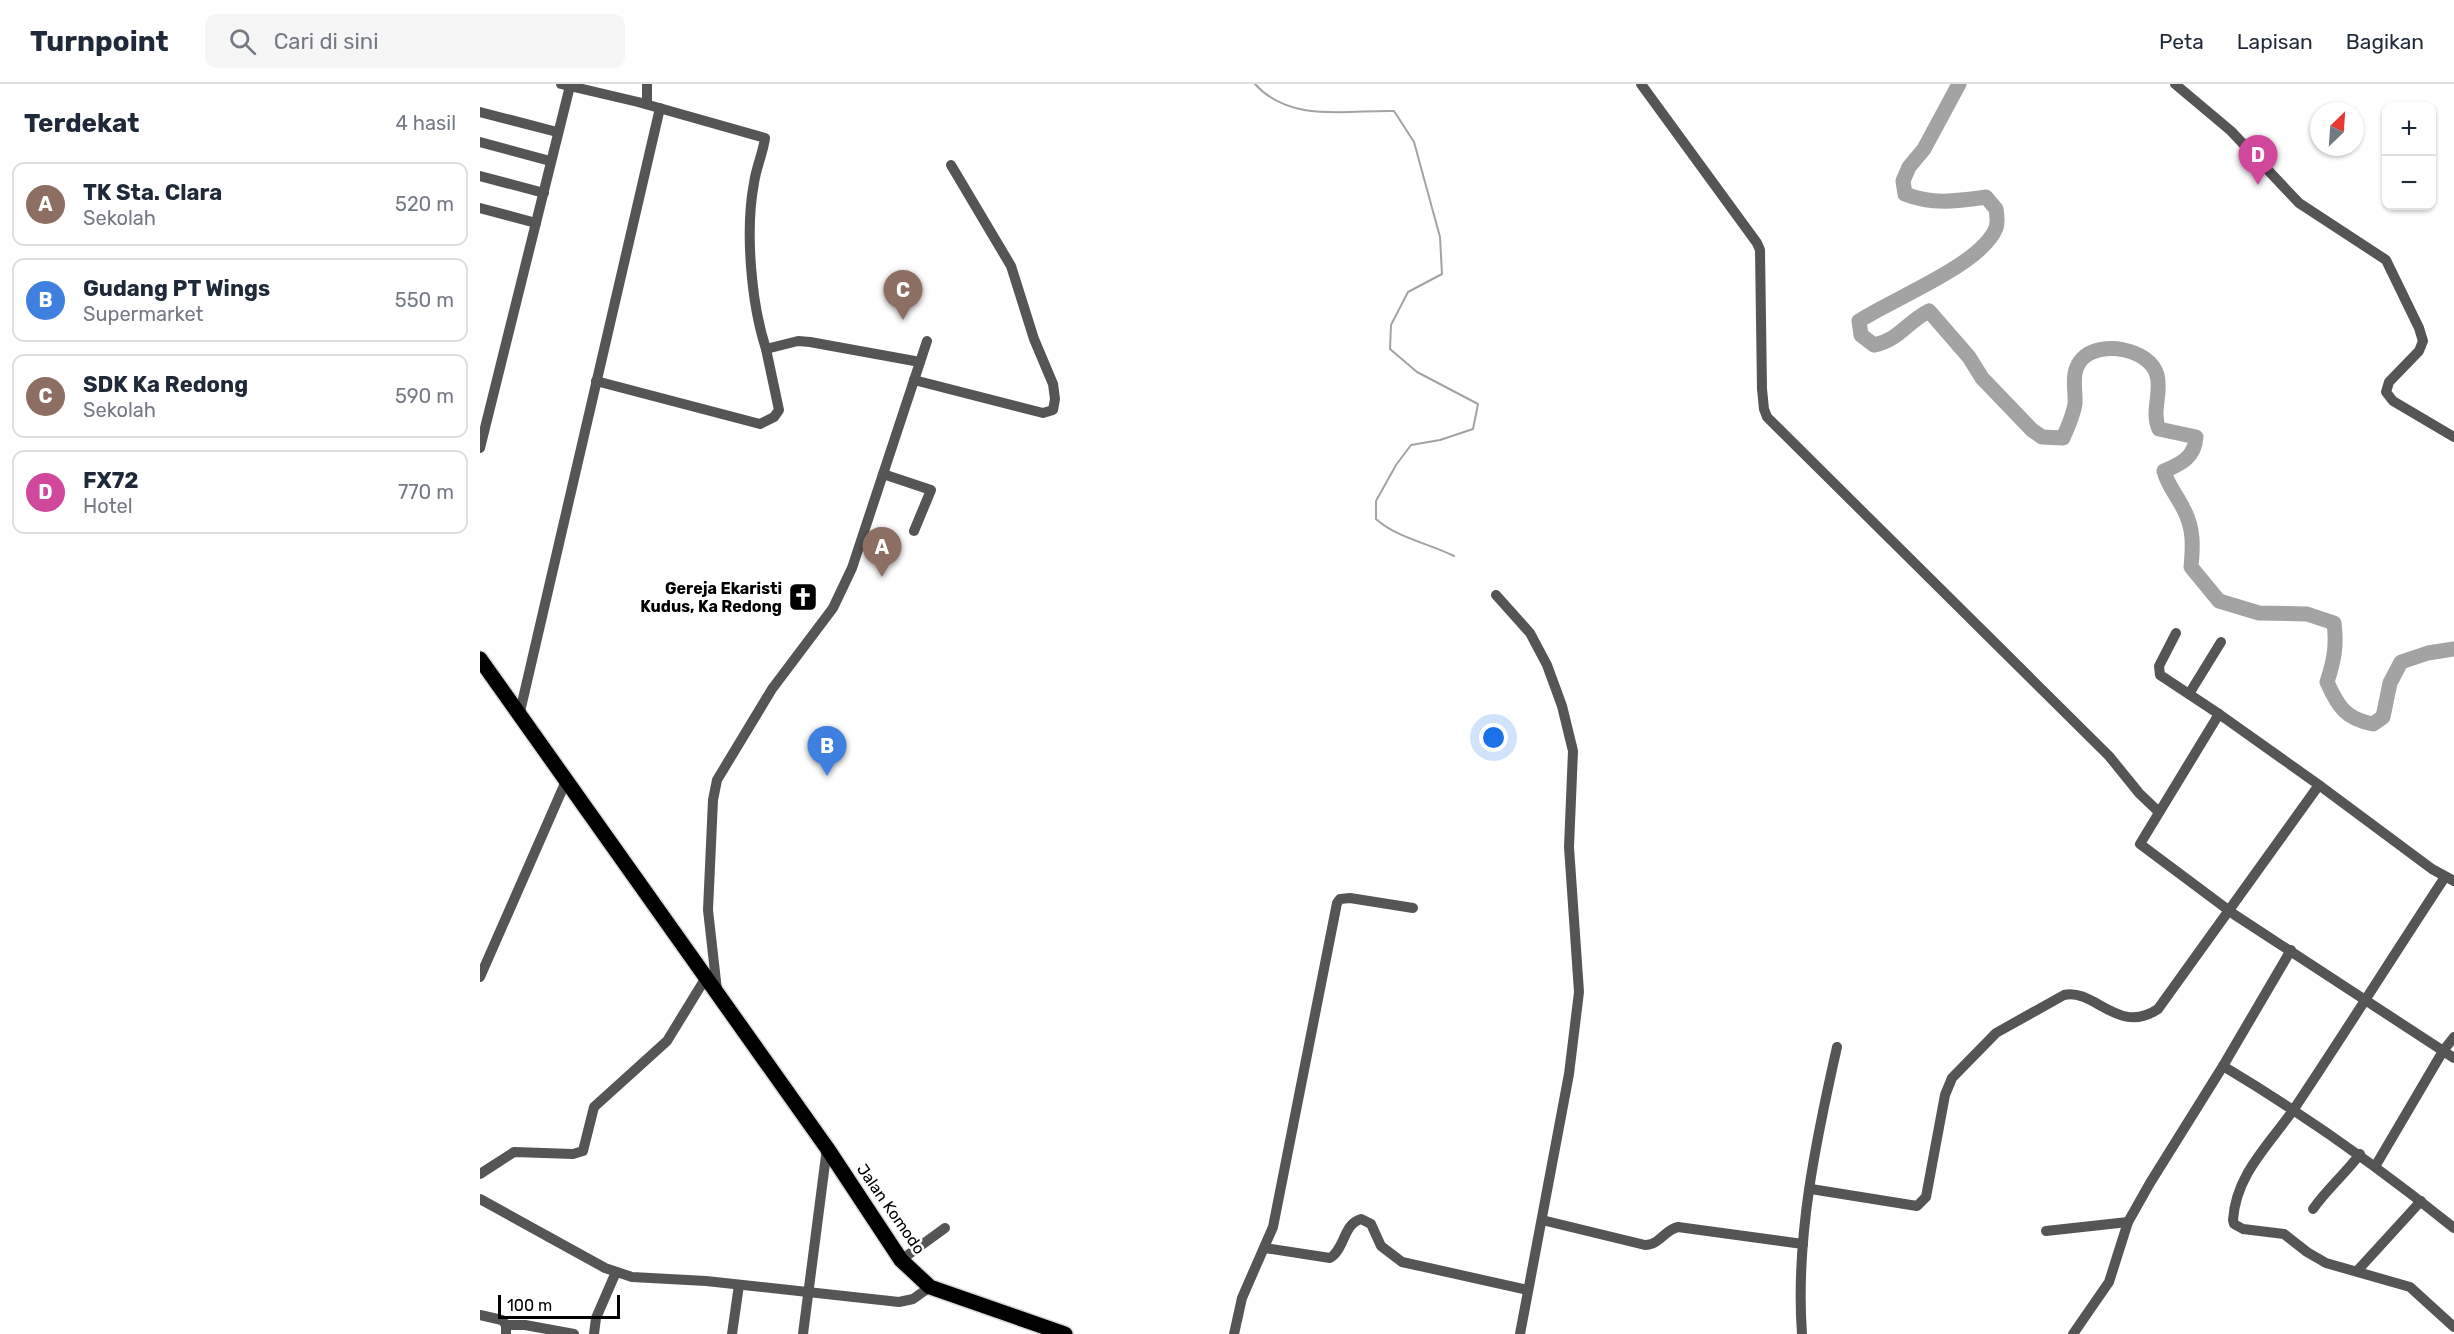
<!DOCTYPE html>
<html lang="id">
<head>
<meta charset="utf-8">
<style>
	:root { --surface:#fff; --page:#f6f6f7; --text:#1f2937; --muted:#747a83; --line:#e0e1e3; --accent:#000 }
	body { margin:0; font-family:Rubik,sans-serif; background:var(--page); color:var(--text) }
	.controls { position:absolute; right:18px; top:18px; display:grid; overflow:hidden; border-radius:12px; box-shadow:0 2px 4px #0004 }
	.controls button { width:54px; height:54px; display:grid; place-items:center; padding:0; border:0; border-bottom:2px solid var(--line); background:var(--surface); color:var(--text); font:30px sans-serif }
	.compass { position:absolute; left:1830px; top:18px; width:54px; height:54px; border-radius:50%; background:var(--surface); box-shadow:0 2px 4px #0004; rotate:25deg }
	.scale { position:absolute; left:18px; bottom:15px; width:122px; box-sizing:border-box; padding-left:6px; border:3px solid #000; border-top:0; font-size:16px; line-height:21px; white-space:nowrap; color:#000; -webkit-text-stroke:4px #fff; paint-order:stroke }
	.you { position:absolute; left:1014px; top:654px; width:21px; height:21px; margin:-15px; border:4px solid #fff; border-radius:50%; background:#1a73e8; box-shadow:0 0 0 9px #1a73e833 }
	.badge { display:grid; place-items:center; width:39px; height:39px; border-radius:50%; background:var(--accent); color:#fff; font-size:20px; font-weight:700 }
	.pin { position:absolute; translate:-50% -50px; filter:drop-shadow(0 2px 3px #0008) }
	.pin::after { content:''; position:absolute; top:32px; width:21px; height:18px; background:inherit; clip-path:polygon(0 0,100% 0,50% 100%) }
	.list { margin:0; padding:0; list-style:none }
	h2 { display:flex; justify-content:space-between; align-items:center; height:78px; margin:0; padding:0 24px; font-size:26px }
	h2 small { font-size:20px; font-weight:400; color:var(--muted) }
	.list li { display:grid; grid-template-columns:39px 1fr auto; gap:18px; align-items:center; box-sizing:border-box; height:84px; margin:0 12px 12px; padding:0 12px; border:2px solid var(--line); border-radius:12px }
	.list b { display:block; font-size:22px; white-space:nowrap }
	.list p { margin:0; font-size:20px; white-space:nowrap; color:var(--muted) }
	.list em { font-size:20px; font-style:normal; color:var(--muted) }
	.icon { flex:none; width:33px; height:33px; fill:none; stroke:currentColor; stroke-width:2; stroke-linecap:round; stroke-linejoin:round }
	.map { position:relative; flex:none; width:1974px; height:1250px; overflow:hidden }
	header { display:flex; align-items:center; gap:36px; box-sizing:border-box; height:84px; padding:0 30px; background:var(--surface); border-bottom:2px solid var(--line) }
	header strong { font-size:28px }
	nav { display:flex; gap:33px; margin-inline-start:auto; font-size:21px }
	.search { width:420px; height:54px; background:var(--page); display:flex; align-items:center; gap:15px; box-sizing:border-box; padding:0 21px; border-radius:12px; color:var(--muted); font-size:22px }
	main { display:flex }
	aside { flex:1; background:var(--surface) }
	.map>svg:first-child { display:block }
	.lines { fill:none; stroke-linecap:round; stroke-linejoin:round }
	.stream { stroke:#a3a3a3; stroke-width:2 }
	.river { stroke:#a3a3a3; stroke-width:15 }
	.highway-casing { stroke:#dbdbdb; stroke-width:18 }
	.minor { stroke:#555; stroke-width:10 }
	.highway { stroke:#000; stroke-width:15 }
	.labels { text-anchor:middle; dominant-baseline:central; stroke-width:5; stroke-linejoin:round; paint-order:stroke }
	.poi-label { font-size:16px; font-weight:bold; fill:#000; stroke:#fff; text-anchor:end }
	.street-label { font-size:16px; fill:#000; stroke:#fff }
</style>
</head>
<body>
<header>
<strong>Turnpoint</strong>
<div class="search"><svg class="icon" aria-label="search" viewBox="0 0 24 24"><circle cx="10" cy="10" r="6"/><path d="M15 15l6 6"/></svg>Cari di sini</div>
<nav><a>Peta</a><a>Lapisan</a><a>Bagikan</a></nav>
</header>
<main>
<aside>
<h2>Terdekat<small>4 hasil</small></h2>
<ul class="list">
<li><span class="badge" style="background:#8d6e63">A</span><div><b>TK Sta. Clara</b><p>Sekolah</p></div><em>520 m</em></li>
<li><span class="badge" style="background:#3f7fe0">B</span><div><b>Gudang PT Wings</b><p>Supermarket</p></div><em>550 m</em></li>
<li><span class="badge" style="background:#8d6e63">C</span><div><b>SDK Ka Redong</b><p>Sekolah</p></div><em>590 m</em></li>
<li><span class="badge" style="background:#d1479c">D</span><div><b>FX72</b><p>Hotel</p></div><em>770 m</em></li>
</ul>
</aside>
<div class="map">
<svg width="1974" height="1250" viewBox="0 0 1974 1250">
	<rect width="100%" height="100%" fill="#fff"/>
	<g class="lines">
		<path class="stream" d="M775 0C810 39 866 26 914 27L934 58 960 153 962 190 928 208 911 241 910 265 937 288 998 320 993 345 960 356 931 361 916 381 896 417V435C917 454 948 459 974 472"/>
		<path class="river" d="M1479 0 1444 65 1429 83 1423 97 1425 110C1452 121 1478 117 1506 113L1516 125C1517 131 1518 138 1516 144 1501 181 1414 214 1379 237L1381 251 1394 261C1418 257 1428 237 1449 227L1489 273 1502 294 1552 346 1562 353 1583 354C1588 343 1593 332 1595 320 1596 305 1590 288 1602 275 1620 256 1669 264 1677 291 1682 310 1671 327 1679 345L1716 353C1715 373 1701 380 1684 387 1688 402 1696 410 1703 424 1714 444 1713 462 1711 483L1739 517 1779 529 1827 530 1854 539C1857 561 1854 577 1847 598 1858 623 1866 635 1893 640L1903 633 1910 599 1921 578 1948 569 1974 565"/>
		<g class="highway-casing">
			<polyline id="highway" points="0,575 347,1064 421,1176 450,1203 585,1250"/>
		</g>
		<g class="minor">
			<path d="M81 0 158 18 285 54C283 69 276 84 274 99 265 146 271 219 286 265L318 257 330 258 440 278"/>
			<polyline points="167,0 167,20"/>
			<polyline points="1161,0 1277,159 1280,166 1282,305 1284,325 1287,333 1629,672 1659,709 1679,728"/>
			<polyline points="1695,0 1751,47 1819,119 1906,176 1939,244 1943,257 1939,267 1909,298 1906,308 1913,317 1974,353"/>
			<polyline points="0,28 77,48"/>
			<polyline points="0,58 70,77"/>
			<polyline points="0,92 64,109"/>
			<polyline points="0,124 56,139"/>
			<polyline points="434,296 563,329 573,326 575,315 573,300 554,255 531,182 471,81"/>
			<polyline points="116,297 280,340 294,333 299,326 286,265"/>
			<polyline points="0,364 90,2"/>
			<polyline points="403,390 451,406 434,447"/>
			<polyline points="1016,511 1050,549 1067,581 1082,622 1093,667 1089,763 1099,908 1089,990 1040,1250"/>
			<polyline points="1696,549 1679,582 1680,591 1739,630"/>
			<polyline points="1709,610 1741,558"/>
			<polyline points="39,632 180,24"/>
			<path d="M1965 793C1915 869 1866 947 1816 1022 1791 1059 1756 1089 1753 1136L1754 1140 1763 1145 1804 1150 1827 1168 1846 1179 1930 1203 1974 1243"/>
			<polyline points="1974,797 1952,785 1839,701 1739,630 1660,760 1755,831 1974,974"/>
			<polyline points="0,893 86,697"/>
			<polyline points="237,906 228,826 233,716 237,696 292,605 353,524 372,484 447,257"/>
			<path d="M1743 982C1825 1031 1900 1084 1974 1144"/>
			<polyline points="1896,1081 1963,967 1974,953"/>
			<polyline points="0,1090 34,1068 93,1070 103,1067 114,1023 187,957 225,895"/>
			<path d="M1331 1105 1437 1122 1446 1113 1465 1011 1472 994 1516 949 1584 911C1615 904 1638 952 1678 925L1839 701"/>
			<polyline points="0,1115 125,1184 152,1193 226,1197 419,1218 433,1215 450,1203"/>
			<path d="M1833 1125C1847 1105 1865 1090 1880 1070"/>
			<path d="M1062 1136 1165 1161C1180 1161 1184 1146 1198 1143L1323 1160"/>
			<polyline points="1566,1147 1648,1138"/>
			<path d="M785 1164 850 1174C865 1165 863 1140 881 1135L891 1140 901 1162 922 1178 1048 1206"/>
			<polyline points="421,1176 465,1144"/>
			<polyline points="1877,1187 1941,1117"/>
			<polyline points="0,1231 22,1236 26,1241 26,1250"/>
			<polyline points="26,1241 45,1241 94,1250"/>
			<polyline points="114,1250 116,1234 136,1188"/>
			<polyline points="252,1250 259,1201"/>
			<polyline points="323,1250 347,1064"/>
			<polyline points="754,1250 762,1214 793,1143 857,819 860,815 870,814 933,824"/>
			<path d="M1322 1250C1315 1155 1336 1056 1357 963"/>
			<polyline points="1593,1250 1629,1198 1648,1138 1670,1099 1743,982 1811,866"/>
		</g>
		<use href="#highway" class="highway"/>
	</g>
	<defs>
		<g id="church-square" transform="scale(1.5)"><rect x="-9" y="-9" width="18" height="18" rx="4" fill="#000" stroke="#fff"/><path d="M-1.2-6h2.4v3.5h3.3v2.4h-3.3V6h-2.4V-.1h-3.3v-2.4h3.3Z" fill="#fff"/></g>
	</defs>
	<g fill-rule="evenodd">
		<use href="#church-square" x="323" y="513"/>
	</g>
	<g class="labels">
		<g class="poi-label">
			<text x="302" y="504">Gereja Ekaristi<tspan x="302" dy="18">Kudus, Ka Redong</tspan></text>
		</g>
		<g class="street-label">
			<text transform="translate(411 1125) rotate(55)">Jalan Komodo</text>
		</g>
	</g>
</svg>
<div class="controls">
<button>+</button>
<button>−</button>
</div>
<svg class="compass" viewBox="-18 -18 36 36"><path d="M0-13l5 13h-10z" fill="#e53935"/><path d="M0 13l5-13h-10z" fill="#747a83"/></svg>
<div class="scale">100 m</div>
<div class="you"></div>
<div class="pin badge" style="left:402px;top:493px;background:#8d6e63">A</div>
<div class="pin badge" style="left:347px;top:692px;background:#3f7fe0">B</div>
<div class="pin badge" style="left:423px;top:236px;background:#8d6e63">C</div>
<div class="pin badge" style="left:1778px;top:101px;background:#d1479c">D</div>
</div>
</main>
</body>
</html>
